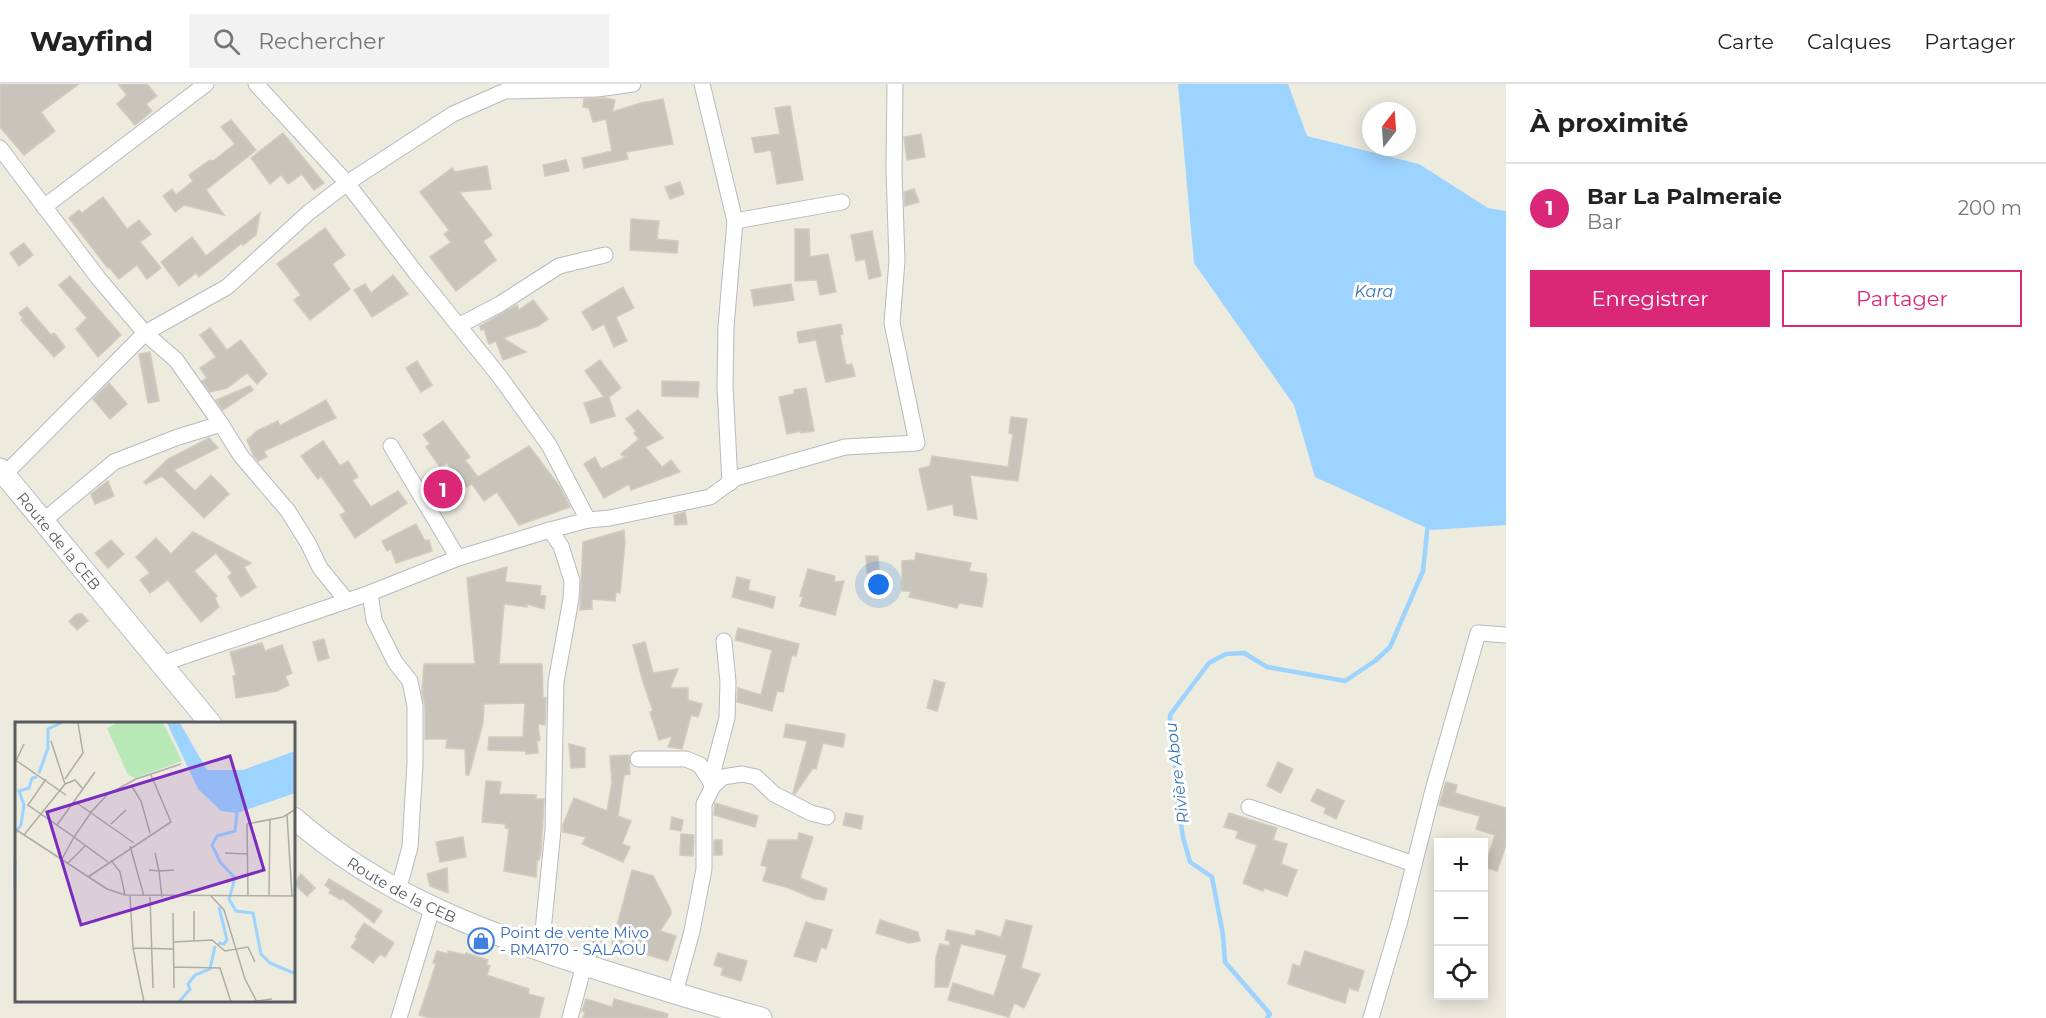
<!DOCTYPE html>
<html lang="fr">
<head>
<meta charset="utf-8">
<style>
	:root { --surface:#fff; --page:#f2f2f2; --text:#222; --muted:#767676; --line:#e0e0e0; --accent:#db2777 }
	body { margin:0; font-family:Montserrat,sans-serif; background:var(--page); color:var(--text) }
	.controls { position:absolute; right:18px; bottom:18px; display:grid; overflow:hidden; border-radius:0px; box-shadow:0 3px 15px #0003 }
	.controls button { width:54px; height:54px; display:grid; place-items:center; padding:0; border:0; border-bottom:2px solid var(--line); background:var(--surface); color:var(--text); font:30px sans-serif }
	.compass { position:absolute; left:1362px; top:18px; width:54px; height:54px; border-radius:50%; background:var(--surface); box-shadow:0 3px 15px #0003; rotate:17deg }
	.you { position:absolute; left:879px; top:501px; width:21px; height:21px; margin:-15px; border:4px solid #fff; border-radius:50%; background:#1a73e8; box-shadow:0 0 0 9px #1a73e833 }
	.badge { display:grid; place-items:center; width:39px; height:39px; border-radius:50%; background:var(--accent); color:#fff; font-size:20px; font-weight:700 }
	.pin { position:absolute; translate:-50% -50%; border:3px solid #fff; box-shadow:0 2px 6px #0006 }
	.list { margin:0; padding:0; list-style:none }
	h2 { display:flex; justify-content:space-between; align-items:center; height:78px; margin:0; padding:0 24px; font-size:26px }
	h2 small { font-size:20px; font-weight:400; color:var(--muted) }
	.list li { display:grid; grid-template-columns:39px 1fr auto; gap:18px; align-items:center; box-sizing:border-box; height:90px; padding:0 24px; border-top:2px solid var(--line) }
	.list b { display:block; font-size:22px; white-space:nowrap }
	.list p { margin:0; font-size:20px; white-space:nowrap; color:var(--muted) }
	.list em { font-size:20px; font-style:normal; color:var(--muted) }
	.actions { display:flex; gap:12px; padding:18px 24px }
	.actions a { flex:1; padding:14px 0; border:2px solid var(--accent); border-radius:0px; text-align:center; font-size:21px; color:var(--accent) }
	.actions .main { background:var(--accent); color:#fff }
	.icon { flex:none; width:33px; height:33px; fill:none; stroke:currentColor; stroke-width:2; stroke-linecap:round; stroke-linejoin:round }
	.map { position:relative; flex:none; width:1506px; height:934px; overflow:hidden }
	header { display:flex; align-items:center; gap:36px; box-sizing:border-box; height:84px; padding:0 30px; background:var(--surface); border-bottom:2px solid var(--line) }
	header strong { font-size:28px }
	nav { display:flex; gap:33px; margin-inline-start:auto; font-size:21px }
	.search { width:420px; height:54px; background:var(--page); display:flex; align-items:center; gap:15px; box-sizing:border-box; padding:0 21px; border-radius:0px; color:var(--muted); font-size:22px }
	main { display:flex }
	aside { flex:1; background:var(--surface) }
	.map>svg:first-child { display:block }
	.water { fill:#9cd3ff }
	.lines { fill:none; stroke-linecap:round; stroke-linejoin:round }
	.stream { stroke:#9cd3ff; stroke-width:4.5 }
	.building { fill:#c8c4bc; stroke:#d2cbbd; stroke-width:1.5 }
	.minor-casing { stroke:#b7babf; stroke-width:17 }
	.secondary-casing { stroke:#b8bcc2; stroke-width:23 }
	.minor { stroke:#fff; stroke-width:15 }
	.secondary { stroke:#fff; stroke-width:21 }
	.labels { text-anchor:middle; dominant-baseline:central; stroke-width:6; stroke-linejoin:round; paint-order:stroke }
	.street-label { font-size:15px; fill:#585c61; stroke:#fff }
	.shop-label { font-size:15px; fill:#366cbe; stroke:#fff; text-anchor:start }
	.water-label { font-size:16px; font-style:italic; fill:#3273b9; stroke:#fff }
	.inset-river { fill:none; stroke:#9cd3ff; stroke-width:3 }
	.inset-road { fill:none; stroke:#adada8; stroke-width:1.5 }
	.view { fill:#7b2cbf; fill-opacity:0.15; stroke:#7b2cbf; stroke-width:3 }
	.inset-edge { fill:none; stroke:#585c61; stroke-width:3 }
</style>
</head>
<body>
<header>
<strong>Wayfind</strong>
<div class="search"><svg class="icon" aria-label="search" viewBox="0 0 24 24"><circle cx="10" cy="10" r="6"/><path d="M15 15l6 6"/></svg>Rechercher</div>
<nav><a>Carte</a><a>Calques</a><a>Partager</a></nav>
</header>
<main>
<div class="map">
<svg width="1506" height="934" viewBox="0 0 1506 934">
	<rect width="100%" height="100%" fill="#edeade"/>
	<polygon class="water" points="1178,0 1288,0 1307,52 1419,80 1488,124 1506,127 1506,441 1431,446 1315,393 1294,321 1194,179"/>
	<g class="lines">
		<polyline class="stream" points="1267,934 1270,930 1225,878 1223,851 1212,793 1190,778 1183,753 1178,721 1175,679 1170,649 1170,631 1209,579 1226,570 1244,569 1267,583 1345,597 1375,577 1390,563 1423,487 1428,439"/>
	</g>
	<g class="building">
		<polygon points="0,0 79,0 41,28 55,47 24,71 0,43"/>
		<polygon points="118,0 147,0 157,12 146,20 152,27 135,41 117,20 127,11"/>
		<polygon points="605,14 615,16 612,28 641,19 663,15 673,60 626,68 628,75 584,84 582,74 612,67 606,35 593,38 589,24 583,23 584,15"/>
		<polygon points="790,22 803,96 777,100 771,66 755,69 752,54 780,50 775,24"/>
		<polygon points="231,36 256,66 206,106 224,131 184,121 175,128 163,112 172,105 176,111 193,97 189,91 210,76 213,77 235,60 221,43"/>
		<polygon points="283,49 324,99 314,106 302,90 288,100 281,91 270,100 251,74"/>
		<polygon points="921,50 925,73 907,76 904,53"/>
		<polygon points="566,76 569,87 545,92 543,81"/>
		<polygon points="487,82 491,105 459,108 492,151 483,157 496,176 456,207 430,173 451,158 444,150 449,146 420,108 452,84 455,88"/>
		<polygon points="680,98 684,110 670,115 665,103"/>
		<polygon points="914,105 919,118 905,122 904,108"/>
		<polygon points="103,113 127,145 139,136 151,150 140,158 161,184 147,195 137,181 119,195 109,183 108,184 69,134 79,126 82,129"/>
		<polygon points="260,129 256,151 243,161 242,159 199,193 196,189 179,202 161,178 192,153 206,172"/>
		<polygon points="631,135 659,137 657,155 678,157 677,169 630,166"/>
		<polygon points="325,144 345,171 332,180 350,205 310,236 294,216 301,211 277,180"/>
		<polygon points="795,145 809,145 810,173 828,170 836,208 820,211 817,196 795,197"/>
		<polygon points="872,147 881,192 869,195 865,175 856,177 851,151"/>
		<polygon points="24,159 33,171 19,182 10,169"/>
		<polygon points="393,191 408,210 372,233 354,206 365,200 371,209"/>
		<polygon points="70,192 121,251 98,273 76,245 87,234 59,201"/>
		<polygon points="791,200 794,216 754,222 751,206"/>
		<polygon points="623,203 634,224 616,233 627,257 614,263 604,240 593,246 582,228"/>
		<polygon points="533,216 548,235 538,242 503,254 526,268 503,276 496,257 489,260 484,245 481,246 480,242 517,221 519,226"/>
		<polygon points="27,223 51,251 54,249 65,263 54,273 21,236 23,234 19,229"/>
		<polygon points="841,240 843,250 840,251 846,281 852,280 855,292 826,298 816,256 799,259 797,248"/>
		<polygon points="210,244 227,266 241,256 267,290 257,300 247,289 227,304 210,308 202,297 207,294 200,284 216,273 200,251"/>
		<polygon points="150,268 159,317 148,319 139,270"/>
		<polygon points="600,276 621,304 609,313 615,332 591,339 584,319 604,313 585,287"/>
		<polygon points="417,277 432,301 421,308 406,284"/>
		<polygon points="662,297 699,298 698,313 662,312"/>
		<polygon points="109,299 127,320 110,335 93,315"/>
		<polygon points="250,302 253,306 223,326 216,316"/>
		<polygon points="806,304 814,347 801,349 801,347 787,350 779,313 794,310 794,306"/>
		<polygon points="326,316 336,334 264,367 267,373 258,377 254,372 247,356 257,347 278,337 280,342"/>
		<polygon points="638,326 663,354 645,363 662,383 671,376 680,388 631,406 629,400 604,414 584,380 595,373 601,385 628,372 623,372 621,370 639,355 634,349 636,347 626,335"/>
		<polygon points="1011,333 1027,335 1018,397 970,391 977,435 954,431 953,420 928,426 919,385 930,382 932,372 1008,383 1013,350 1009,349"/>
		<polygon points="443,337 470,373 465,376 478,393 529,362 560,403 570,423 519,441 497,408 484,417 472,400 465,404 447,379 440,383 426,363 430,360 423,351"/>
		<polygon points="209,354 218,364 174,386 195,407 211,391 229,410 204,434 162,392 146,400 144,398 168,375"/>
		<polygon points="323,357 340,382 348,377 358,393 352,396 371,423 398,407 407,419 355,454 340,431 346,428 321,392 318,395 301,372"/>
		<polygon points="108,397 114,412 95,420 91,410"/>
		<polygon points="685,428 687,440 675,441 674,431"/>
		<polygon points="416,440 425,457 429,456 432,467 396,479 391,465 387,467 382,457"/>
		<polygon points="624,446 625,459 620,509 616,508 615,517 592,515 592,525 580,526 583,458"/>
		<polygon points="193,448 251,479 244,483 256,503 241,513 228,493 232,489 216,469 194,487 217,512 215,514 219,523 201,538 168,496 150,509 140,496 150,489 136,473 156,454 171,470"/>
		<polygon points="111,456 124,470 108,484 95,469"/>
		<polygon points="916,469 971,479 969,487 986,490 987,496 982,523 959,519 957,524 909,513 911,507 902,507 902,477 915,476"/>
		<polygon points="866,472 878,472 879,488 867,489"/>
		<polygon points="507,483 505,498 541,502 540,511 546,512 544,525 527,520 527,523 504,520 499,580 542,580 543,614 546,614 545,641 538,640 540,656 537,657 538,669 526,670 526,667 488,666 489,653 523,653 525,619 484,620 483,639 469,691 466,691 465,665 446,664 447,655 425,655 425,622 422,608 424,580 475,580 467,494"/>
		<polygon points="808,485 835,492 834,498 844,497 835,531 800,522 803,513 800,512"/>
		<polygon points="737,493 750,496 748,506 775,513 773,524 732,513"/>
		<polygon points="77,530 82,530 88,537 77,546 69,537"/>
		<polygon points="738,544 799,560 796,572 792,571 783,608 777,607 772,627 737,618 738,604 761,611 772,566 735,556"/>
		<polygon points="324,555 329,574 318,577 313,558"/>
		<polygon points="645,558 653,589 678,585 670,604 688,604 688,616 702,620 698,633 691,631 682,665 668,663 672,652 659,656 650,628 653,627 643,598 633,561"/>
		<polygon points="262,559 265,567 282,561 292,589 285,592 289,601 277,607 236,614 233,592 236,591 230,568"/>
		<polygon points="934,596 945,599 937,627 927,624"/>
		<polygon points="786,640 845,650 843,663 823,659 816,685 813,684 795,710 793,709 807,657 784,653"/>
		<polygon points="569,660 585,664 585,683 571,684"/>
		<polygon points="629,671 630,690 624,691 618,732 631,737 622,760 630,763 623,778 582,760 586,753 563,748 563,741 574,714 607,727 612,699 610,672"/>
		<polygon points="1278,678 1293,685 1281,709 1267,702"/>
		<polygon points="486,697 501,698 499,710 536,711 536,715 544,715 541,768 539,776 537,776 536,793 504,787 509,745 505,744 506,740 482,738"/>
		<polygon points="1446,698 1457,701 1455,709 1506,724 1506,761 1497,787 1485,783 1495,751 1476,745 1480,732 1439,721"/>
		<polygon points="1317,705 1344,717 1336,735 1324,729 1326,724 1311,717"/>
		<polygon points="715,719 758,732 755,743 714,731"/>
		<polygon points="846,729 863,732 861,745 843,741"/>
		<polygon points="1229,729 1277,744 1273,756 1287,760 1281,780 1297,786 1287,812 1264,804 1263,807 1243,799 1257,761 1236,754 1238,747 1224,743"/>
		<polygon points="672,733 683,736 681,747 670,745"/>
		<polygon points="799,749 813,753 800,794 827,805 824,816 815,815 786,803 763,797 767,783 761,781 768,756 798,756"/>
		<polygon points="681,750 694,751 693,772 680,771"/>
		<polygon points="463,753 466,773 440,778 436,758"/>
		<rect x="714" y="756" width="8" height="15"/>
		<polygon points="447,784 448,809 430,802 427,790"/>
		<polygon points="632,786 653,792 671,826 671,830 660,847 676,852 668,877 612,860"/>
		<polygon points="301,790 315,804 307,812 294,800"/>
		<polygon points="329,795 382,827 374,839 342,814 341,816 329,809 331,806 325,801"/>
		<polygon points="880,836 918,848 920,857 909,859 876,849"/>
		<polygon points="1006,836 1032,842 1021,884 1040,890 1024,924 1014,919 1009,933 948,916 953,899 994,912 1007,871 961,860 948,903 935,903 936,873 940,860 949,862 950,857 945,856 947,846 975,852 976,846 1001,853"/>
		<polygon points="806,838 832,846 826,865 821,863 816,878 794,872"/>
		<polygon points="364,839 394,859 385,873 380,870 373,879 351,863 357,855 355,853"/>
		<polygon points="589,843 605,848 598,872 582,867"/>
		<polygon points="437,867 448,870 448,867 465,871 466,869 488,876 486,881 490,882 487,891 529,905 528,910 544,914 539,934 430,934 419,931 436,880 433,879"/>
		<polygon points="1305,867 1364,887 1358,907 1349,904 1345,919 1288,900 1293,880 1300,883"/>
		<polygon points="718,869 747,877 741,897 721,891 723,884 714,881"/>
		<polygon points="586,915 612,923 614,915 668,930 667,934 583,934 585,928 582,927"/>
	</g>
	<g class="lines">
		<g class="minor-casing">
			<g id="minor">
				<polyline points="256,0 347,99 416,189 500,293 549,361 588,436"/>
				<polyline points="702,0 735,137 726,243 725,302 730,399"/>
				<polyline points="0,64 99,195 145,249 5,390"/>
				<polyline points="44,123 206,0"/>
				<polyline points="735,137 842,118"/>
				<polyline points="460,241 500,220 559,182 605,171"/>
				<polyline points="391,362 458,474"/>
				<polyline points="43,437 114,378 178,353 221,340"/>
				<polyline points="370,509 374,536 395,578 410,597 415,622 415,679 410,763 398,807"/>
				<polyline points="347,517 320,484 308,459 288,427 241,372 221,340 176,276 145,249 227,203 308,129 347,99 453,30 505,7 597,5 633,0"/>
				<polyline points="161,580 370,509 458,474 550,446 588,436 610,434 710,413 736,394 845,363 917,359 892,239 897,177 894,86 895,0"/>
				<polyline points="638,675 686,675 700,681 713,702 713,687 727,634 728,598 724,557"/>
				<polyline points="1249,723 1414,780"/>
				<polyline points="541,867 553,746 556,598 571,515 572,497 561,462 550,446"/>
				<polyline points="675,909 692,847 704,785 704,720 713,702 723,693 742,690 756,693 774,710 811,729 827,733"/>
				<polyline points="399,934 432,825"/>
				<polyline points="570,934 584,881"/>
				<polyline points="1371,934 1400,836 1433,706 1478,549 1506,551"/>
			</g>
		</g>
		<g class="secondary-casing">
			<g id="secondary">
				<path id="s1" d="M0 385 211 640"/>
				<path id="s2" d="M294 734C383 813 495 853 607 888 658 904 709 920 761 934"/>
			</g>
		</g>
		<use href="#minor" class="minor"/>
		<use href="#secondary" class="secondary"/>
	</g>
	<defs>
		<g id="shop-ring" transform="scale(1.35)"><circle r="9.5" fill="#fff" stroke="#3f7fe0" stroke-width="1.5"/><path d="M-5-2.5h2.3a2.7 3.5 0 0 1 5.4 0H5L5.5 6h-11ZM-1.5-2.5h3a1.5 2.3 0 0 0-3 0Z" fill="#3f7fe0"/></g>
	</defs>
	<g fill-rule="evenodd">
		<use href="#shop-ring" x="481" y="857"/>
	</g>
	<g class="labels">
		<g class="street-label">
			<text stroke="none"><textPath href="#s1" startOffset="93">Route de la CEB</textPath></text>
			<text stroke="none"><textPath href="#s2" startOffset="130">Route de la CEB</textPath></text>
		</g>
		<g class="shop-label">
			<text x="500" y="848">Point de vente Mivo<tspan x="500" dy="17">- RMA170 - SALAOU</tspan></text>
		</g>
		<g class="water-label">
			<text x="1374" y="207">Kara</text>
			<text transform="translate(1177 689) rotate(-97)">Rivière Abou</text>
		</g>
	</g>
	<g transform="translate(15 638)">
		<rect width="280" height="280" fill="#edeade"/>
		<path d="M102 1H148L167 39 120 56 113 53 92 6Z" fill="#b8e7b8"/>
		<path d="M152 1H165L192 48H228L280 29V71L222 91 206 89 183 67Z" fill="#9cd3ff"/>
		<path class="inset-river" d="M24 51 33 26V7L46 1M222 91 220 109 202 114 197 123 205 140 220 156 214 177 221 189 238 191 246 232 255 241 281 252M0 111 6 103 9 83 4 69 14 66 17 56 22 55M0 137V165M203 221 209 222 212 218 204 185M164 280 175 267 173 262 180 253 195 247 200 224"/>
		<path class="inset-road" d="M2 39 51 73M0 41 9 22M31 57 13 83 59 115 47 137M50 57 68 31 63 1M50 62 60 58 67 66M116 63 126 79 135 111M59 79 119 121M272 93 277 174M96 102 111 88M42 103 80 50M0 107 92 167 110 173 281 174M9 113 50 62 36 19M115 124 129 174M210 131 232 132M96 138 105 150 110 173M93 140 59 115 77 89 93 72 121 57 166 42M53 141 71 123M134 148 144 149 140 131M73 155 156 100 136 53M233 173 232 102 268 95 281 87M254 173 255 97M115 174 118 226 129 280M196 174 209 188 230 257 242 280M135 175 138 266M147 175 144 149 159 148M179 189V219M158 191 159 266M158 220 197 218 210 229 233 225 240 240M118 226 158 227M159 245 205 246 216 280M235 280 257 277"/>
		<path class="view" d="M215 34 249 148 66 203 32 90Z"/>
		<rect width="280" height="280" class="inset-edge"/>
	</g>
</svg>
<div class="controls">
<button>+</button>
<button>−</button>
<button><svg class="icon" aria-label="locate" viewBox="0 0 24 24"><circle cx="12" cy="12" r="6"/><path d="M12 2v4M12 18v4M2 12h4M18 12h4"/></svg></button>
</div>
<svg class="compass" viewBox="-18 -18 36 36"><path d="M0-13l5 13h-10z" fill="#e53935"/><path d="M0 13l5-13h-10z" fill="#767676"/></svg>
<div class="you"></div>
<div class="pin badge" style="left:443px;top:405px">1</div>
</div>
<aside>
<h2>À proximité<small></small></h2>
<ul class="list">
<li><span class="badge">1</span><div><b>Bar La Palmeraie</b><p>Bar</p></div><em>200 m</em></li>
</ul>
<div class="actions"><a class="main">Enregistrer</a><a>Partager</a></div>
</aside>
</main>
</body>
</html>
